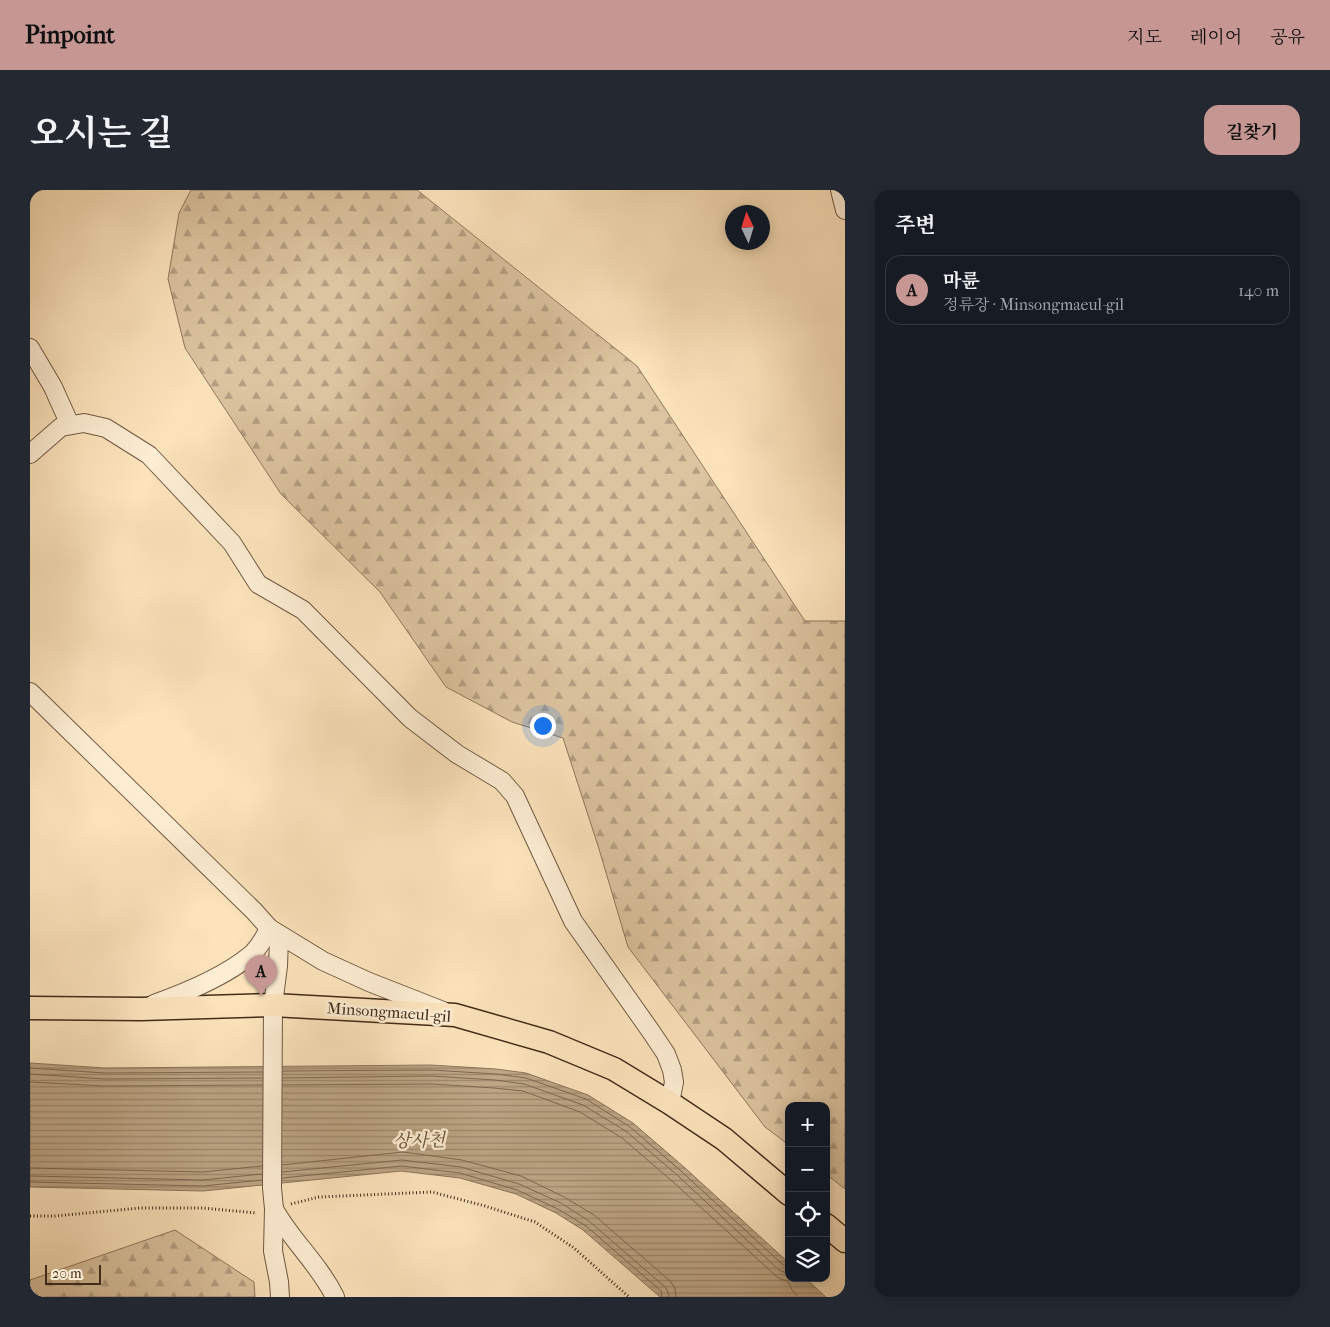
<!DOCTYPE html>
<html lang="ko">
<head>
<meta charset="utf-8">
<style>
	:root { --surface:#171b24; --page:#242831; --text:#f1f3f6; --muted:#9ea1a6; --line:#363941; --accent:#c59692 }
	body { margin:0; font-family:"IM FELL French Canon","Noto Serif KR",serif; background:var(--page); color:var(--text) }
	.controls { position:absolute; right:15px; bottom:15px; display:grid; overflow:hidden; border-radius:10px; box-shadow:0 2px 12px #0003 }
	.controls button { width:45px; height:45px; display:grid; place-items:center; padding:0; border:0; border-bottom:1px solid var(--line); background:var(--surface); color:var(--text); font:25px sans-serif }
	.compass { position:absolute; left:695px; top:15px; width:45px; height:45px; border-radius:50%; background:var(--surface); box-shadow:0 2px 12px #0003; rotate:356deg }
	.scale { position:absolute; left:15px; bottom:12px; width:56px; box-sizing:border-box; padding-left:5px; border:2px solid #422c1a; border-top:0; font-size:14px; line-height:18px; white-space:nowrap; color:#422c1a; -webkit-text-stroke:4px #fdedd3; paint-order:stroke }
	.you { position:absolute; left:512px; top:535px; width:18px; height:18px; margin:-12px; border:4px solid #fff; border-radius:50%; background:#1a73e8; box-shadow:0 0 0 8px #1a73e833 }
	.badge { display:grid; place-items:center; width:32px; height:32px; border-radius:50%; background:var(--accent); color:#111; font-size:16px; font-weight:700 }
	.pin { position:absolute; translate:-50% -41px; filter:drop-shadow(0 1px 2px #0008) }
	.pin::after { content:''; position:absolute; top:26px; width:18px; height:15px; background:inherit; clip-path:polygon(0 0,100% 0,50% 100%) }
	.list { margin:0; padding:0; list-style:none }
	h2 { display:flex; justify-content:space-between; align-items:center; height:65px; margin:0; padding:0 20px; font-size:21px }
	h2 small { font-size:16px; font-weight:400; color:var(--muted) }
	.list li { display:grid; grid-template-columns:32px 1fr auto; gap:15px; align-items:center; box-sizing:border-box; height:70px; margin:0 10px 10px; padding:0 10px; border:1px solid var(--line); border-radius:15px }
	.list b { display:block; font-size:19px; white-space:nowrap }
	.list p { margin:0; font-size:16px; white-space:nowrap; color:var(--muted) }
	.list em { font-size:16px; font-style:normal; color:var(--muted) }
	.icon { flex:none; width:28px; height:28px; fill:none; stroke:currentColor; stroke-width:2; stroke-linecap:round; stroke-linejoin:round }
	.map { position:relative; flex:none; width:815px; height:1107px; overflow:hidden; border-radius:15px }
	header { display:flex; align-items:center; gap:30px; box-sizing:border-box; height:70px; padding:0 25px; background:var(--accent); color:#111 }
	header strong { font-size:24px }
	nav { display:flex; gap:28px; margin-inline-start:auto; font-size:18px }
	.intro { display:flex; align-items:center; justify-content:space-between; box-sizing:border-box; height:120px; padding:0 30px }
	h1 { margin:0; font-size:35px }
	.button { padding:12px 22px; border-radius:15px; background:var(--accent); color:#111; font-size:18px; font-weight:700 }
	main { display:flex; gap:30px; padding:0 30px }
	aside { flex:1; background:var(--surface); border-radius:15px; box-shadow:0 2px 12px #0003 }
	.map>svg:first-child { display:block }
	.forest { fill:url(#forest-firs); stroke:#8f785d }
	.water { fill:url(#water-rules); stroke:#8c755a }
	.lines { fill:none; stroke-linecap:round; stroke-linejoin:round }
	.shore { stroke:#806850; stroke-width:1 }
	.minor-casing { stroke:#705a42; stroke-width:20 }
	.major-casing { stroke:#422c1a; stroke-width:25 }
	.path { stroke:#422c1a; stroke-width:3; stroke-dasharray:1 2.5; stroke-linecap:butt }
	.minor { stroke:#fdedd3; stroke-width:18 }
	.major { stroke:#fce3bc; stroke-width:22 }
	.labels { text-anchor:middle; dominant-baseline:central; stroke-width:5; stroke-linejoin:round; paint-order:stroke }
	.street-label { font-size:16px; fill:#422c1a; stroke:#fdedd3 }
	.water-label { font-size:18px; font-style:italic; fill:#67503a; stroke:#fdedd3 }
</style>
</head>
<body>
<header>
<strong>Pinpoint</strong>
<nav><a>지도</a><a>레이어</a><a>공유</a></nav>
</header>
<div class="intro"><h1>오시는 길</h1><a class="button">길찾기</a></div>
<main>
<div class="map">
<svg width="815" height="1107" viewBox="0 0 815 1107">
	<defs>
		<pattern id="forest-firs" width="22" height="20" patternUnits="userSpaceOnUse" patternTransform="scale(1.25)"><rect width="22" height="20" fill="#dcc4a0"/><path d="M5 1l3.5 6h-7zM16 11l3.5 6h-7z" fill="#b49f82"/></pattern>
		<pattern id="water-rules" width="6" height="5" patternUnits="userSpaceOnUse" patternTransform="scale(1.25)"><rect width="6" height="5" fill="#bda585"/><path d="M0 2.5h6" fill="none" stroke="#9b876c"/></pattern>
	</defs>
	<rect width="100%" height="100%" fill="#fce3bc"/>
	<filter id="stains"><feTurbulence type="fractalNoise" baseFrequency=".004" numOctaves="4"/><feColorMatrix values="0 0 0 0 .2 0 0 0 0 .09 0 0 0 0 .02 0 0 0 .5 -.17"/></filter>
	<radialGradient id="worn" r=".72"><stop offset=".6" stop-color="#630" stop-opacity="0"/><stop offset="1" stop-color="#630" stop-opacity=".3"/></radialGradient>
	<g class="forest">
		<polygon points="161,0 387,0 607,176 775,431 815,431 815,999 796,984 796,916 759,916 759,955 735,937 598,757 569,659 533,548 482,532 416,497 350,402 251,304 155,158 138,89 149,23"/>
		<polygon points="145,1040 224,1092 225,1107 0,1107 0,1090"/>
	</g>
	<polygon class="water" points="0,873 75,878 401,875 466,879 496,883 558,905 603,933 654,977 759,1073 759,1088 775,1088 796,1107 630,1107 553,1040 526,1023 486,1004 430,988 371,981 173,1001 0,997"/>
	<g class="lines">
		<g class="shore">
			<polyline points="0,878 75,883 233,882"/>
			<polyline points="253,881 401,880 466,884 496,888 556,909 600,937 651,981 753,1075 759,1076"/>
			<polyline points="0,884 75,889 233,888"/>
			<polyline points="253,888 401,886 465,890 494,894 553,915 597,942 647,985 749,1080 754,1082 759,1083"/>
			<polyline points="0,892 74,896 233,895"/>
			<polyline points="253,895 401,894 464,898 493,901 550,922 592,948 642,991 745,1085 750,1089 758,1091 762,1100 768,1107"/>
			<polyline points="252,975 373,962 432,970 491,986 534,1007 564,1025 640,1091 645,1098 646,1107"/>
			<polyline points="0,978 173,982 232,976"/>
			<polyline points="252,982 372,970 431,977 489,994 531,1013 559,1031 635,1097 638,1102 639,1107"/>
			<polyline points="0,986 173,990 232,984"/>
			<polyline points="252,988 372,976 430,983 487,1000 528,1019 556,1036 631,1101 632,1107"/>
			<polyline points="0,992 173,996 232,990"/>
		</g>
		<g class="minor-casing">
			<g id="minor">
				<polyline points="810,0 815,20"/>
				<polyline points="0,158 23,197 40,235"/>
				<polyline points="0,264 31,237 54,233 76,238 119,265 202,353 228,394 273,420 380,528 427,564 472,591 485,606 543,731 622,843 636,864 642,880 644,892 640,913"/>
				<polyline points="0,502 224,721 249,749 248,776 243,815 242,998 244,1019 243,1061 249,1092 250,1107"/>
				<path d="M124 814C155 803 197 785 222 764 229 757 235 747 239 738L293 771 339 792 413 821"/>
				<path d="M244 1019C261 1050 289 1074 305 1107"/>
			</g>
		</g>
		<g class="major-casing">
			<g id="major">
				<polyline points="0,818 111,819 243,815 425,825 519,852 584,879 640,913 694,949 759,1004"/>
				<polyline points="796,1035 815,1051"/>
			</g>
		</g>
		<g class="path">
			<polyline points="261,1014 289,1007 402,1002 455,1016 505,1032 544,1058 599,1107"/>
			<polyline points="0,1026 25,1026 110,1018 173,1018 226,1023"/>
		</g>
		<use href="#minor" class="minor"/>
		<use href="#major" class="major"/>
	</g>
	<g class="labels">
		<g class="street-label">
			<text transform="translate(359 822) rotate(4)">Minsongmaeul-gil</text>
		</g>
		<g class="water-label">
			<text transform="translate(389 951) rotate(-1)">상사천</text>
		</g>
	</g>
	<rect width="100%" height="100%" filter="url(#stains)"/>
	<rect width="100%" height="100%" fill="url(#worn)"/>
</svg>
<div class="controls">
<button>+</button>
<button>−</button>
<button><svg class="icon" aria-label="locate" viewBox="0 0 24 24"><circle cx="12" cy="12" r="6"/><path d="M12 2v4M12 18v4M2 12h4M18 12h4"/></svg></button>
<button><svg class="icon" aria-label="layers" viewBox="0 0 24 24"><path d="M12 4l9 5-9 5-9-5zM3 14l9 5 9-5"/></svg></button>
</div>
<svg class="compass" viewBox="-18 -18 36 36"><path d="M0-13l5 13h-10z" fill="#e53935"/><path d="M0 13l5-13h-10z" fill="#9ea1a6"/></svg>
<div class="scale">20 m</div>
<div class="you"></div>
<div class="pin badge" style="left:231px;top:806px">A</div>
</div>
<aside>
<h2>주변<small></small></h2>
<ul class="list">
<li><span class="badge">A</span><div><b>마륜</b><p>정류장 · Minsongmaeul-gil</p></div><em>140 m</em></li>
</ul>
</aside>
</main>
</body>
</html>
